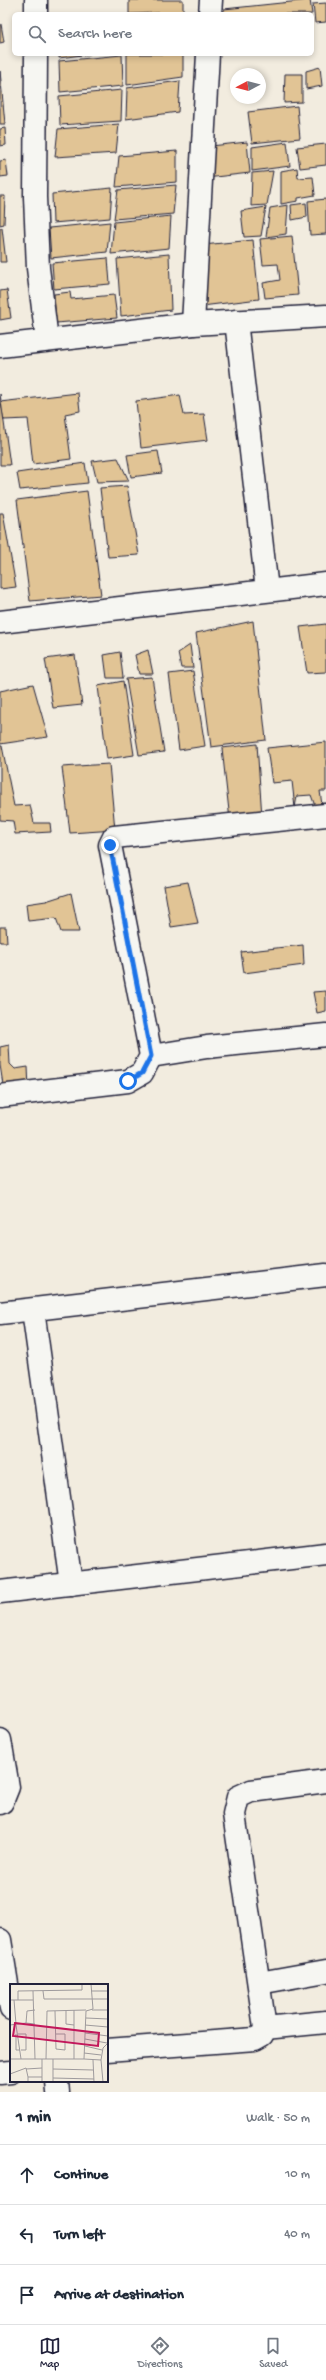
<!DOCTYPE html>
<html lang="en">
<head>
<meta charset="utf-8">
<style>
	:root { --surface:#fff; --page:#f6f6f7; --text:#1f2937; --muted:#747a83; --line:#e0e1e3; --accent:#22223b }
	body { margin:0; font-family:"Gochi Hand",sans-serif; background:var(--page); color:var(--text) }
	.compass { position:absolute; left:230px; top:68px; width:36px; height:36px; border-radius:50%; background:var(--surface); box-shadow:0 2px 6px #0003; rotate:263deg }
	.stop { position:absolute; width:12px; height:12px; margin:-9px; border:3px solid #1a73e8; border-radius:50%; background:#fff }
	.stop.end { background:#1a73e8; border-color:#fff; box-shadow:0 1px 4px #0008 }
	.list { margin:0; padding:0; list-style:none }
	h2 { display:flex; justify-content:space-between; align-items:center; height:52px; margin:0; padding:0 16px; font-size:17px }
	h2 small { font-size:13px; font-weight:400; color:var(--muted) }
	.list li { display:grid; grid-template-columns:26px 1fr auto; gap:12px; align-items:center; box-sizing:border-box; height:60px; padding:0 16px; border-top:1px solid var(--line) }
	.list b { display:block; font-size:15px; white-space:nowrap }
	.list em { font-size:13px; font-style:normal; color:var(--muted) }
	.icon { flex:none; width:22px; height:22px; fill:none; stroke:currentColor; stroke-width:2; stroke-linecap:round; stroke-linejoin:round }
	.map { position:relative; flex:none; width:326px; height:2092px; overflow:hidden }
	.search { position:absolute; background:var(--surface); box-shadow:0 2px 6px #0003; left:12px; right:12px; top:12px; height:44px; display:flex; align-items:center; gap:10px; box-sizing:border-box; padding:0 14px; border-radius:6px; color:var(--muted); font-size:15px }
	.sheet { height:232px; background:var(--surface) }
	nav { display:flex; justify-content:space-around; align-items:center; box-sizing:border-box; height:56px; border-top:1px solid var(--line); background:var(--surface); font-size:11px; color:var(--muted) }
	nav a { display:grid; justify-items:center; gap:2px }
	nav .on { color:var(--accent) }
	.map>svg:first-child { display:block }
	.building { fill:#e1c495; stroke:#22223b }
	.lines { fill:none; stroke-linecap:round; stroke-linejoin:round }
	.street-casing { stroke:#22223b; stroke-width:25 }
	.secondary-casing { stroke:#22223b; stroke-width:25 }
	.street { stroke:#f6f6f2; stroke-width:22 }
	.secondary { stroke:#f6f6f2; stroke-width:22 }
	.route { stroke:#1a73e8; stroke-width:5 }
	.inset-road { fill:none; stroke:#9f9b9d; stroke-width:1 }
	.view { fill:#c2185b; fill-opacity:0.15; stroke:#c2185b; stroke-width:2 }
	.inset-edge { fill:none; stroke:#22223b; stroke-width:2 }
</style>
</head>
<body>
<div class="map">
<svg width="326" height="2092" viewBox="0 0 326 2092">
	<rect width="100%" height="100%" fill="#f2ecdf"/>
	<filter id="ink" filterUnits="userSpaceOnUse"><feTurbulence type="fractalNoise" baseFrequency=".025" numOctaves="2"/><feDisplacementMap in="SourceGraphic" scale="8" xChannelSelector="R" yChannelSelector="G"/><feConvolveMatrix kernelMatrix="1 2 1 2 8 2 1 2 1" color-interpolation-filters="sRGB"/></filter>
	<g filter="url(#ink)">
		<g class="building">
			<polygon points="129,0 183,0 183,12 129,14"/>
			<polygon points="310,0 312,14 224,14 224,9"/>
			<polygon points="326,3 326,22 315,23 313,4"/>
			<polygon points="1,24 4,42 0,43 0,25"/>
			<polygon points="59,54 90,54 59,58"/>
			<polygon points="127,54 183,54 183,77 127,85"/>
			<polygon points="122,55 123,86 60,92 59,61"/>
			<polygon points="320,67 322,86 306,89 306,71"/>
			<polygon points="0,71 5,124 0,124"/>
			<polygon points="285,74 302,74 302,102 284,103"/>
			<polygon points="180,81 178,112 126,119 127,88"/>
			<polygon points="122,90 121,121 60,125 59,96"/>
			<polygon points="297,106 300,138 252,143 248,112"/>
			<polygon points="119,124 116,153 55,157 58,129"/>
			<polygon points="5,128 6,145 0,146 0,129"/>
			<polygon points="247,142 250,173 206,178 211,146"/>
			<polygon points="287,142 290,166 252,171 252,147"/>
			<polygon points="326,144 326,165 300,168 297,147"/>
			<polygon points="177,151 177,182 116,187 119,156"/>
			<polygon points="6,160 8,176 0,177 0,161"/>
			<polygon points="297,168 298,178 313,177 315,195 298,198 298,201 281,204 281,171"/>
			<polygon points="273,171 267,205 251,206 252,173"/>
			<polygon points="176,185 173,214 114,219 118,190"/>
			<polygon points="112,188 110,218 53,223 52,194"/>
			<polygon points="0,196 5,196 4,224 0,225"/>
			<polygon points="326,199 326,234 310,235 308,201"/>
			<polygon points="306,203 307,217 292,220 291,205"/>
			<polygon points="288,205 286,234 266,237 270,208"/>
			<polygon points="266,207 261,236 244,237 241,211"/>
			<polygon points="171,216 169,248 111,254 114,222"/>
			<polygon points="110,222 107,252 51,258 49,228"/>
			<polygon points="0,228 2,228 6,262 0,262"/>
			<polygon points="292,236 298,295 265,298 263,283 280,280 278,264 263,265 260,239"/>
			<polygon points="253,240 259,299 202,306 203,245"/>
			<polygon points="169,254 171,310 121,316 117,259"/>
			<polygon points="108,258 110,284 54,289 52,263"/>
			<polygon points="7,290 11,318 0,320 0,291"/>
			<polygon points="70,292 71,299 114,295 117,318 56,323 54,294"/>
			<polygon points="78,393 80,411 65,414 71,459 33,464 28,419 4,420 0,402"/>
			<polygon points="0,394 10,465 0,465"/>
			<polygon points="180,395 184,415 204,414 208,440 141,448 136,401"/>
			<polygon points="158,451 162,473 131,477 127,455"/>
			<polygon points="118,458 129,481 97,482 92,461"/>
			<polygon points="85,463 88,483 20,490 17,473"/>
			<polygon points="127,486 139,555 108,557 100,488"/>
			<polygon points="87,491 101,595 30,601 17,500"/>
			<polygon points="0,513 3,513 16,587 0,589"/>
			<polygon points="253,621 266,740 211,747 196,633"/>
			<polygon points="326,624 326,672 307,673 300,627"/>
			<polygon points="190,645 193,668 181,668 178,653"/>
			<polygon points="148,650 153,674 139,674 135,655"/>
			<polygon points="120,652 123,678 107,678 104,655"/>
			<polygon points="75,655 82,705 53,708 45,659"/>
			<polygon points="193,671 205,746 179,750 169,674"/>
			<polygon points="152,677 164,752 139,755 126,679"/>
			<polygon points="123,681 134,755 107,759 98,686"/>
			<polygon points="33,684 48,737 0,744 0,691"/>
			<polygon points="326,742 326,791 320,791 322,805 315,806 311,795 297,796 295,808 292,781 272,783 267,748"/>
			<polygon points="257,744 262,817 230,820 222,748"/>
			<polygon points="0,746 2,746 14,806 30,805 34,823 50,823 51,832 15,834 13,821 0,820"/>
			<polygon points="109,764 115,830 70,833 62,767"/>
			<polygon points="188,882 198,923 171,927 164,886"/>
			<polygon points="71,893 79,932 61,932 56,918 28,921 26,904 46,901"/>
			<polygon points="0,927 6,927 7,942 0,942"/>
			<polygon points="303,945 304,965 244,973 241,952"/>
			<polygon points="326,991 326,1011 317,1013 313,992"/>
			<polygon points="9,1045 10,1064 15,1069 28,1067 29,1089 4,1091 0,1065 0,1047"/>
		</g>
		<g class="lines">
			<g class="street-casing">
				<g id="street">
					<polyline points="36,14 36,0"/>
					<polyline points="210,14 211,0"/>
					<polyline points="36,54 35,197 38,268 47,340"/>
					<polyline points="236,321 267,590"/>
					<polyline points="193,324 208,54"/>
					<polyline points="0,622 326,584"/>
					<polyline points="151,1056 207,1047 326,1035"/>
					<polyline points="0,1096 128,1081 142,1073 151,1056 110,845 114,837 326,815"/>
					<polyline points="33,1310 71,1584"/>
					<polyline points="0,1313 326,1275"/>
					<polyline points="0,1592 326,1554"/>
					<polyline points="0,1740 8,1787 2,1802 0,1803"/>
					<polyline points="0,1940 11,2009"/>
					<polyline points="259,1983 326,1971"/>
					<polyline points="265,2028 326,2022"/>
					<polyline points="107,2050 255,2039 262,2035 265,2028 234,1814 238,1797 251,1791 326,1781"/>
					<polyline points="0,2073 11,2072"/>
					<polyline points="57,2081 58,2092"/>
				</g>
			</g>
			<g class="secondary-casing">
				<polyline id="secondary" points="0,346 193,324 326,316"/>
			</g>
			<use href="#street" class="street"/>
			<use href="#secondary" class="secondary"/>
		</g>
	</g>
	<g class="lines" filter="url(#ink)">
		<polyline class="route" points="110,845 151,1056 142,1073 128,1081"/>
	</g>
	<g transform="translate(10 1984)">
		<rect width="98" height="98" fill="#f2ecdf"/>
		<path class="inset-road" d="M81 0 83 25 76 27 74 75 91 76 93 98M23 7 25 75M33 7 34 15H98M81 7H98M0 16H23M4 16 6 40M8 16V7L72 6V0M56 26V40L64 41M82 26H98M45 27 46 65 55 66V50H46M76 34 98 35M25 40 16 39 17 27 25 26M0 41 16 39M6 41 11 75M75 41 98 43M75 49 98 52M6 50V66H10M8 50H16V66H11M75 55 97 59M75 62 92 66M74 69 91 71M0 75H74M36 75 37 27 76 26M64 75V26M83 76 84 98M91 76 93 64 98 59M16 85 32 84M43 85 83 86M0 90 16 84 18 93M43 94 84 95M18 98V93H32M32 98V75M43 98V75"/>
		<path class="view" d="M5 39 89 49 88 62 3 52Z"/>
		<rect width="98" height="98" class="inset-edge"/>
	</g>
</svg>
<svg class="compass" viewBox="-18 -18 36 36"><path d="M0-13l5 13h-10z" fill="#e53935"/><path d="M0 13l5-13h-10z" fill="#747a83"/></svg>
<div class="stop" style="left:128px;top:1081px"></div>
<div class="stop end" style="left:110px;top:845px"></div>
<div class="search"><svg class="icon" aria-label="search" viewBox="0 0 24 24"><circle cx="10" cy="10" r="6"/><path d="M15 15l6 6"/></svg>Search here</div>
</div>
<section class="sheet">
<h2>1 min<small>Walk · 50 m</small></h2>
<ul class="list">
<li><svg class="icon" aria-label="ahead" viewBox="0 0 24 24"><path d="M12 20V5M6 11l6-6 6 6"/></svg><div><b>Continue</b></div><em>10 m</em></li>
<li><svg class="icon" aria-label="left" viewBox="0 0 24 24"><path d="M17 20v-9H6M10 6l-5 5 5 5"/></svg><div><b>Turn left</b></div><em>40 m</em></li>
<li><svg class="icon" aria-label="arrive" viewBox="0 0 24 24"><path d="M6 21V4h12l-3 4 3 4H6"/></svg><div><b>Arrive at destination</b></div></li>
</ul>
</section>
<nav>
<a class="on"><svg class="icon" aria-label="map" viewBox="0 0 24 24"><path d="M3 6l6-2 6 2 6-2v14l-6 2-6-2-6 2zM9 4v14M15 6v14"/></svg>Map</a>
<a><svg class="icon" aria-label="directions" viewBox="0 0 24 24"><path d="M12 3l9 9-9 9-9-9zM9 14v-3h6M13 9l2 2-2 2"/></svg>Directions</a>
<a><svg class="icon" aria-label="saved" viewBox="0 0 24 24"><path d="M7 4h10v16l-5-4-5 4z"/></svg>Saved</a>
</nav>
</body>
</html>
